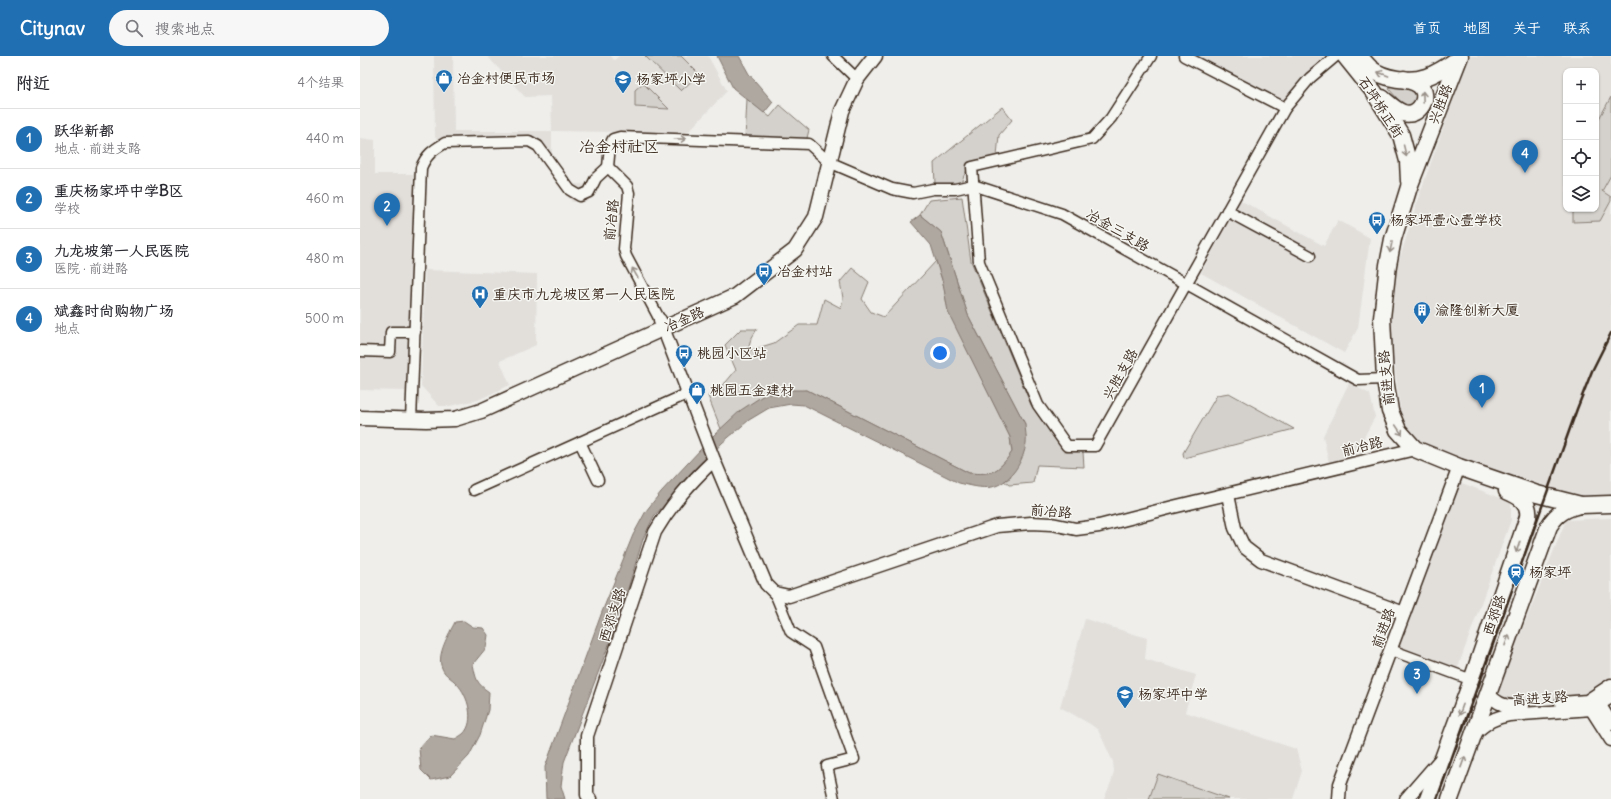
<!DOCTYPE html>
<html lang="zh">
<head>
<meta charset="utf-8">
<style>
	:root { --surface:#fff; --page:#f7f7f7; --text:#2b2b33; --muted:#7c7c81; --line:#e1e1e2; --accent:#1f6fb2 }
	body { margin:0; font-family:Delius,"LXGW WenKai TC",sans-serif; background:var(--page); color:var(--text) }
	.controls { position:absolute; right:12px; top:12px; display:grid; overflow:hidden; border-radius:8px; box-shadow:0 1px 3px #0004 }
	.controls button { width:36px; height:36px; display:grid; place-items:center; padding:0; border:0; border-bottom:1px solid var(--line); background:var(--surface); color:var(--text); font:20px sans-serif }
	.you { position:absolute; left:580px; top:297px; width:14px; height:14px; margin:-10px; border:3px solid #fff; border-radius:50%; background:#1a73e8; box-shadow:0 0 0 6px #1a73e833 }
	.badge { display:grid; place-items:center; width:26px; height:26px; border-radius:50%; background:var(--accent); color:#fff; font-size:13px; font-weight:700 }
	.pin { position:absolute; translate:-50% -33px; filter:drop-shadow(0 1px 2px #0008) }
	.pin::after { content:''; position:absolute; top:21px; width:14px; height:12px; background:inherit; clip-path:polygon(0 0,100% 0,50% 100%) }
	.list { margin:0; padding:0; list-style:none }
	h2 { display:flex; justify-content:space-between; align-items:center; height:52px; margin:0; padding:0 16px; font-size:17px }
	h2 small { font-size:13px; font-weight:400; color:var(--muted) }
	.list li { display:grid; grid-template-columns:26px 1fr auto; gap:12px; align-items:center; box-sizing:border-box; height:60px; padding:0 16px; border-top:1px solid var(--line) }
	.list b { display:block; font-size:15px; white-space:nowrap }
	.list p { margin:0; font-size:13px; white-space:nowrap; color:var(--muted) }
	.list em { font-size:13px; font-style:normal; color:var(--muted) }
	.icon { flex:none; width:22px; height:22px; fill:none; stroke:currentColor; stroke-width:2; stroke-linecap:round; stroke-linejoin:round }
	.map { position:relative; flex:none; width:1251px; height:743px; overflow:hidden }
	header { display:flex; align-items:center; gap:24px; box-sizing:border-box; height:56px; padding:0 20px; background:var(--accent); color:#fff }
	header strong { font-size:19px }
	nav { display:flex; gap:22px; margin-inline-start:auto; font-size:14px }
	.search { width:280px; height:36px; background:var(--page); display:flex; align-items:center; gap:10px; box-sizing:border-box; padding:0 14px; border-radius:22px; color:var(--muted); font-size:15px }
	main { display:flex }
	aside { flex:1; background:var(--surface) }
	.map>svg:first-child { display:block }
	.built { fill:#e2dfdb; fill-rule:evenodd }
	.green { fill:#d4d1cc; stroke:#887e75 }
	.water { fill:#afa8a1; stroke:#81766d }
	.lines { fill:none; stroke-linecap:round; stroke-linejoin:round }
	.minor-casing { stroke:#3b2a1e; stroke-width:13 }
	.tertiary-casing { stroke:#3b2a1e; stroke-width:15 }
	.secondary-casing { stroke:#3b2a1e; stroke-width:17 }
	.primary-casing { stroke:#3b2a1e; stroke-width:19 }
	.minor { stroke:#f6f6f2; stroke-width:10 }
	.tertiary { stroke:#f6f6f2; stroke-width:12 }
	.secondary { stroke:#f6f6f2; stroke-width:14 }
	.primary { stroke:#f6f6f2; stroke-width:16 }
	.rail { stroke:#3b2a1e; stroke-width:2.5 }
	.oneway { stroke:#989088 }
	.labels { text-anchor:middle; dominant-baseline:central; stroke-width:3; stroke-linejoin:round; paint-order:stroke }
	.poi-label { font-size:14px; fill:#3b2a1e; stroke:#f6f6f2; text-anchor:start }
	.street-label { font-size:14px; fill:#3b2a1e; stroke:#f6f6f2 }
	.quarter-label { font-size:16px; fill:#3b2a1e; stroke:#f6f6f2 }
</style>
</head>
<body>
<header>
<strong>Citynav</strong>
<div class="search"><svg class="icon" aria-label="search" viewBox="0 0 24 24"><circle cx="10" cy="10" r="6"/><path d="M15 15l6 6"/></svg>搜索地点</div>
<nav><a>首页</a><a>地图</a><a>关于</a><a>联系</a></nav>
</header>
<main>
<aside>
<h2>附近<small>4个结果</small></h2>
<ul class="list">
<li><span class="badge">1</span><div><b>跃华新都</b><p>地点 · 前进支路</p></div><em>440 m</em></li>
<li><span class="badge">2</span><div><b>重庆杨家坪中学B区</b><p>学校</p></div><em>460 m</em></li>
<li><span class="badge">3</span><div><b>九龙坡第一人民医院</b><p>医院 · 前进路</p></div><em>480 m</em></li>
<li><span class="badge">4</span><div><b>斌鑫时尚购物广场</b><p>地点</p></div><em>500 m</em></li>
</ul>
</aside>
<div class="map">
<svg width="1251" height="743" viewBox="0 0 1251 743">
	<rect width="100%" height="100%" fill="#efeeea"/>
	<filter id="ink" filterUnits="userSpaceOnUse"><feTurbulence type="fractalNoise" baseFrequency=".025" numOctaves="2"/><feDisplacementMap in="SourceGraphic" scale="8" xChannelSelector="R" yChannelSelector="G"/><feConvolveMatrix kernelMatrix="1 2 1 2 8 2 1 2 1" color-interpolation-filters="sRGB"/></filter>
	<g filter="url(#ink)">
		<g class="built">
			<polygon points="74,0 93,0 94,75 192,75 191,40 165,41 127,0 251,0 254,4 259,0 348,0 367,35 327,77 192,75 192,103 211,128 240,129 227,146 212,146 171,90 85,93 75,81"/>
			<polygon points="835,0 969,0 924,47"/>
			<path d="M1111 0H1251V440H1225L1199 434 1068 393 1047 372 1040 354 1030 272 1033 224 1060 137 1107 6ZM1206 15H1236V153H1206Z"/>
			<polygon points="0,82 15,84 15,118 56,118 46,335 0,334"/>
			<polygon points="880,144 964,190 978,164 1010,182 998,272 984,297 841,217"/>
			<polygon points="65,214 177,218 176,289 140,305 150,329 118,344 89,350 79,350 61,330"/>
			<polygon points="989,327 1010,338 1015,361 993,401 969,407 963,380"/>
			<polygon points="1102,427 1151,446 1151,464 1097,614 1035,592 1096,429"/>
			<polygon points="1251,462 1251,620 1223,639 1149,646 1137,637 1206,464"/>
			<polygon points="725,563 787,582 785,603 836,619 825,656 936,693 942,715 933,743 744,743 752,724 754,715 753,706 742,682 738,674 730,668 700,651"/>
		</g>
		<g class="green">
			<polygon points="285,0 321,0 339,18 321,35"/>
			<polygon points="283,27 309,53 275,51 275,34"/>
			<polygon points="1032,28 1057,32 1056,51 1043,49 1029,33"/>
			<polygon points="1251,41 1251,119 1242,135 1251,141 1251,145 1240,165 1213,166 1213,153 1236,153 1236,68"/>
			<polygon points="387,43 410,61 420,49 449,74 446,86 385,83"/>
			<path d="M642 51 652 64 639 79 637 100C615 104 609 105 601 127L595 129 575 128 574 107Z"/>
			<polygon points="602,141 611,205 671,349 703,394 723,396 724,411 677,409 673,427 649,429 644,425 650,422 665,368 608,259 581,176 560,159 569,144"/>
			<path d="M576 205 583 227 588 253 650 381 652 396C638 416 633 419 609 417L447 334 404 339 361 373 348 340 366 326 376 314 365 289 381 273H397L391 283 388 295 414 287 439 269H457L464 243 481 252 483 242 480 226 492 212 509 226 502 243 511 256 524 261Z"/>
			<polygon points="869,337 934,373 824,402 823,397 857,339"/>
			<polygon points="798,718 869,743 789,743"/>
		</g>
		<g class="water">
			<polygon points="357,0 379,0 389,18 413,46 404,57 373,32"/>
			<path d="M560 159 581 176 608 259 665 368C665 374 667 381 666 387 664 404 651 427 632 431 621 433 609 429 599 427L444 349 431 348 409 352 389 364 362 387 294 460 283 483 259 562 204 706 201 730 205 743H186L185 711 242 556 273 479 286 455 301 436 354 379 381 354 404 339 428 334H447L609 417C633 419 638 416 652 396L650 381 588 256 583 227 571 189 551 166Z"/>
			<path d="M104 565 113 571 123 572 128 579 126 592 113 608C116 623 116 627 129 636L128 654 120 679 109 700 90 720 71 724 61 714 59 692 71 679 95 683C97 682 100 680 103 678 116 666 108 639 97 628 92 622 85 620 82 612 76 599 89 578 95 566Z"/>
		</g>
		<g class="lines">
			<g class="minor-casing">
				<g id="minor">
					<polyline points="473,0 497,23"/>
					<polyline points="791,0 751,62 732,83 612,111 619,206 678,349 707,390 735,390 925,52 950,22 976,0"/>
					<polyline points="824,0 925,52"/>
					<polyline points="867,155 950,200"/>
					<polyline points="300,264 266,200 264,193 269,137 267,130 248,111 250,89 253,83 260,81 449,88 469,106 532,133 553,137 573,133 595,133 613,129 702,158 998,324 1025,323"/>
					<polyline points="0,295 30,296 31,276 55,276"/>
					<path d="M51 364 61 112C66 99 73 94 85 87L169 85 178 90 210 134 220 140 229 136 236 122 248 111"/>
					<polyline points="220,386 238,424"/>
					<polyline points="114,434 329,337"/>
					<polyline points="415,537 431,576 454,591 494,703 467,710 474,743"/>
					<polyline points="1031,594 1112,624"/>
				</g>
			</g>
			<g class="tertiary-casing">
				<g id="tertiary">
					<polyline points="300,264 354,404 406,528 415,537 429,540 637,470 671,467 692,468 716,473 739,470 813,451 1055,393"/>
					<polyline points="868,439 875,472 884,491 901,504 1044,557"/>
					<path d="M1128 637C1138 650 1148 651 1163 650"/>
					<polyline points="1236,643 1251,667"/>
					<polyline points="1201,647 1227,645 1251,629"/>
					<polyline points="1228,648 1251,684"/>
					<path d="M1115 677C1126 667 1135 661 1149 659L1232 653 1251 641"/>
					<path d="M230 743 227 739V680L295 476C312 447 330 427 354 404"/>
					<polyline points="979,743 980,728 1099,411"/>
					<polyline points="1046,743 1079,705"/>
				</g>
			</g>
			<g class="secondary-casing">
				<polyline id="secondary" points="0,362 66,364 95,363 121,355 375,240 435,194 456,161 482,55 497,23 515,0"/>
			</g>
			<g class="primary-casing">
				<g id="primary">
					<polyline points="985,0 1014,36 1041,79 1048,105 1049,125"/>
					<path d="M999 0C1003 4 1006 8 1010 12 1023 23 1050 27 1066 21 1078 17 1088 10 1098 3"/>
					<polyline points="1100,0 1049,131 1033,183 1028,209 1022,262 1025,323 1030,355 1038,374 1055,393 1099,411 1177,438 1221,449 1251,448"/>
					<path d="M1022 42C1028 47 1035 54 1043 57 1059 62 1072 40 1059 29 1054 25 1049 25 1044 23"/>
					<path d="M1068 743 1112 624 1168 461C1170 446 1159 440 1147 435"/>
					<path d="M1090 743 1189 470C1197 457 1206 452 1221 449"/>
				</g>
			</g>
			<use href="#minor" class="minor"/>
			<use href="#tertiary" class="tertiary"/>
			<use href="#secondary" class="secondary"/>
			<use href="#primary" class="primary"/>
			<polyline class="rail" points="1077,743 1217,353 1232,315 1251,277"/>
		</g>
		<defs><path id="oneway-shaft" d="M-6 0H5M1.5-3L5.5 0L1.5 3" fill="none" stroke-width="1.6" stroke-linecap="round" stroke-linejoin="round"/></defs>
		<g class="oneway">
			<use href="#oneway-shaft" transform="translate(1023 18) rotate(-160)"/>
			<use href="#oneway-shaft" transform="translate(1063 41) rotate(-92)"/>
			<use href="#oneway-shaft" transform="translate(320 83) rotate(2)"/>
			<use href="#oneway-shaft" transform="translate(1045 95) rotate(76)"/>
			<use href="#oneway-shaft" transform="translate(1031 191) rotate(102)"/>
			<use href="#oneway-shaft" transform="translate(275 217) rotate(-119)"/>
			<use href="#oneway-shaft" transform="translate(1039 374) rotate(56)"/>
			<use href="#oneway-shaft" transform="translate(1158 491) rotate(109)"/>
			<use href="#oneway-shaft" transform="translate(1147 584) rotate(-70)"/>
			<use href="#oneway-shaft" transform="translate(1101 654) rotate(110)"/>
			<use href="#oneway-shaft" transform="translate(1103 706) rotate(-70)"/>
		</g>
	</g>
	<defs>
		<g id="shop-pin" transform="scale(0.9)"><path d="M0 17L-7.5 6A9.5 9.5 0 1 1 7.5 6Z" fill="#1f6fb2" stroke="#f6f6f2"/><path d="M-5-2.5h2.3a2.7 3.5 0 0 1 5.4 0H5L5.5 6h-11ZM-1.5-2.5h3a1.5 2.3 0 0 0-3 0Z" fill="#fff"/></g>
		<g id="school-pin" transform="scale(0.9)"><path d="M0 17L-7.5 6A9.5 9.5 0 1 1 7.5 6Z" fill="#1f6fb2" stroke="#f6f6f2"/><path d="M0-5L7-2L0 1L-7-2ZM-4 1L0 2.5L4 1V4Q0 6-4 4Z" fill="#fff"/></g>
		<g id="bus-pin" transform="scale(0.9)"><path d="M0 17L-7.5 6A9.5 9.5 0 1 1 7.5 6Z" fill="#1f6fb2" stroke="#f6f6f2"/><path d="M-5-6H5V4H4V6H2V4H-2V6H-4V4H-5ZM-3.5-4V0h7V-4ZM-3.5 1.2v1.5H-2V1.2ZM2 1.2v1.5H3.5V1.2Z" fill="#fff"/></g>
		<g id="hospital-pin" transform="scale(0.9)"><path d="M0 17L-7.5 6A9.5 9.5 0 1 1 7.5 6Z" fill="#1f6fb2" stroke="#f6f6f2"/><path d="M-5-5h3v3.5h4V-5h3V5h-3V1.5h-4V5h-3Z" fill="#fff"/></g>
		<g id="building-pin" transform="scale(0.9)"><path d="M0 17L-7.5 6A9.5 9.5 0 1 1 7.5 6Z" fill="#1f6fb2" stroke="#f6f6f2"/><path d="M-4-6H4V6H1V3H-1V6H-4ZM-2.5-4.3h1.7v1.8h-1.7ZM.8-4.3h1.7v1.8H.8ZM-2.5-1h1.7V.8h-1.7ZM.8-1h1.7V.8H.8Z" fill="#fff"/></g>
		<g id="station-pin" transform="scale(0.9)"><path d="M0 17L-7.5 6A9.5 9.5 0 1 1 7.5 6Z" fill="#1f6fb2" stroke="#f6f6f2"/><path d="M-3-6H3Q5-6 5-4V2Q5 4 3 4L4.5 6H3L1.5 4h-3L-3 6H-4.5L-3 4Q-5 4-5 2V-4Q-5-6-3-6ZM-3.5-4v3h7v-3ZM-3.5 1v1.5H-2V1ZM2 1v1.5H3.5V1Z" fill="#fff"/></g>
	</defs>
	<g fill-rule="evenodd">
		<use href="#shop-pin" x="84" y="22"/>
		<use href="#school-pin" x="263" y="23"/>
		<use href="#bus-pin" x="1017" y="164"/>
		<use href="#bus-pin" x="404" y="215"/>
		<use href="#hospital-pin" x="120" y="238"/>
		<use href="#building-pin" x="1062" y="254"/>
		<use href="#bus-pin" x="324" y="297"/>
		<use href="#shop-pin" x="337" y="334"/>
		<use href="#station-pin" x="1156" y="516"/>
		<use href="#school-pin" x="765" y="638"/>
	</g>
	<g class="labels">
		<g class="poi-label">
			<text x="97" y="22">冶金村便民市场</text>
			<text x="276" y="23">杨家坪小学</text>
			<text x="1030" y="164">杨家坪壹心壹学校</text>
			<text x="417" y="215">冶金村站</text>
			<text x="133" y="238">重庆市九龙坡区第一人民医院</text>
			<text x="1075" y="254">渝隆创新大厦</text>
			<text x="337" y="297">桃园小区站</text>
			<text x="350" y="334">桃园五金建材</text>
			<text x="1169" y="516">杨家坪</text>
			<text x="778" y="638">杨家坪中学</text>
		</g>
		<g class="street-label">
			<text transform="translate(1080 48) rotate(-69)">兴胜路</text>
			<text transform="translate(1021 51) rotate(57)">石坪桥正街</text>
			<text transform="translate(251 164) rotate(-84)">前冶路</text>
			<text transform="translate(758 174) rotate(30)">冶金三支路</text>
			<text transform="translate(324 263) rotate(-24)">冶金路</text>
			<text transform="translate(760 318) rotate(-61)">兴胜支路</text>
			<text transform="translate(1026 322) rotate(-96)">前进支路</text>
			<text transform="translate(1002 390) rotate(-14)">前冶路</text>
			<text transform="translate(691 455) rotate(5)">前冶路</text>
			<text transform="translate(252 559) rotate(-72)">西郊支路</text>
			<text transform="translate(1134 559) rotate(-71)">西郊路</text>
			<text transform="translate(1023 572) rotate(-70)">前进路</text>
			<text transform="translate(1180 642) rotate(-4)">高进支路</text>
		</g>
		<g class="quarter-label">
			<text x="259" y="90">冶金村社区</text>
		</g>
	</g>
</svg>
<div class="controls">
<button>+</button>
<button>−</button>
<button><svg class="icon" aria-label="locate" viewBox="0 0 24 24"><circle cx="12" cy="12" r="6"/><path d="M12 2v4M12 18v4M2 12h4M18 12h4"/></svg></button>
<button><svg class="icon" aria-label="layers" viewBox="0 0 24 24"><path d="M12 4l9 5-9 5-9-5zM3 14l9 5 9-5"/></svg></button>
</div>
<div class="you"></div>
<div class="pin badge" style="left:1122px;top:352px">1</div>
<div class="pin badge" style="left:27px;top:170px">2</div>
<div class="pin badge" style="left:1057px;top:638px">3</div>
<div class="pin badge" style="left:1165px;top:117px">4</div>
</div>
</main>
</body>
</html>
